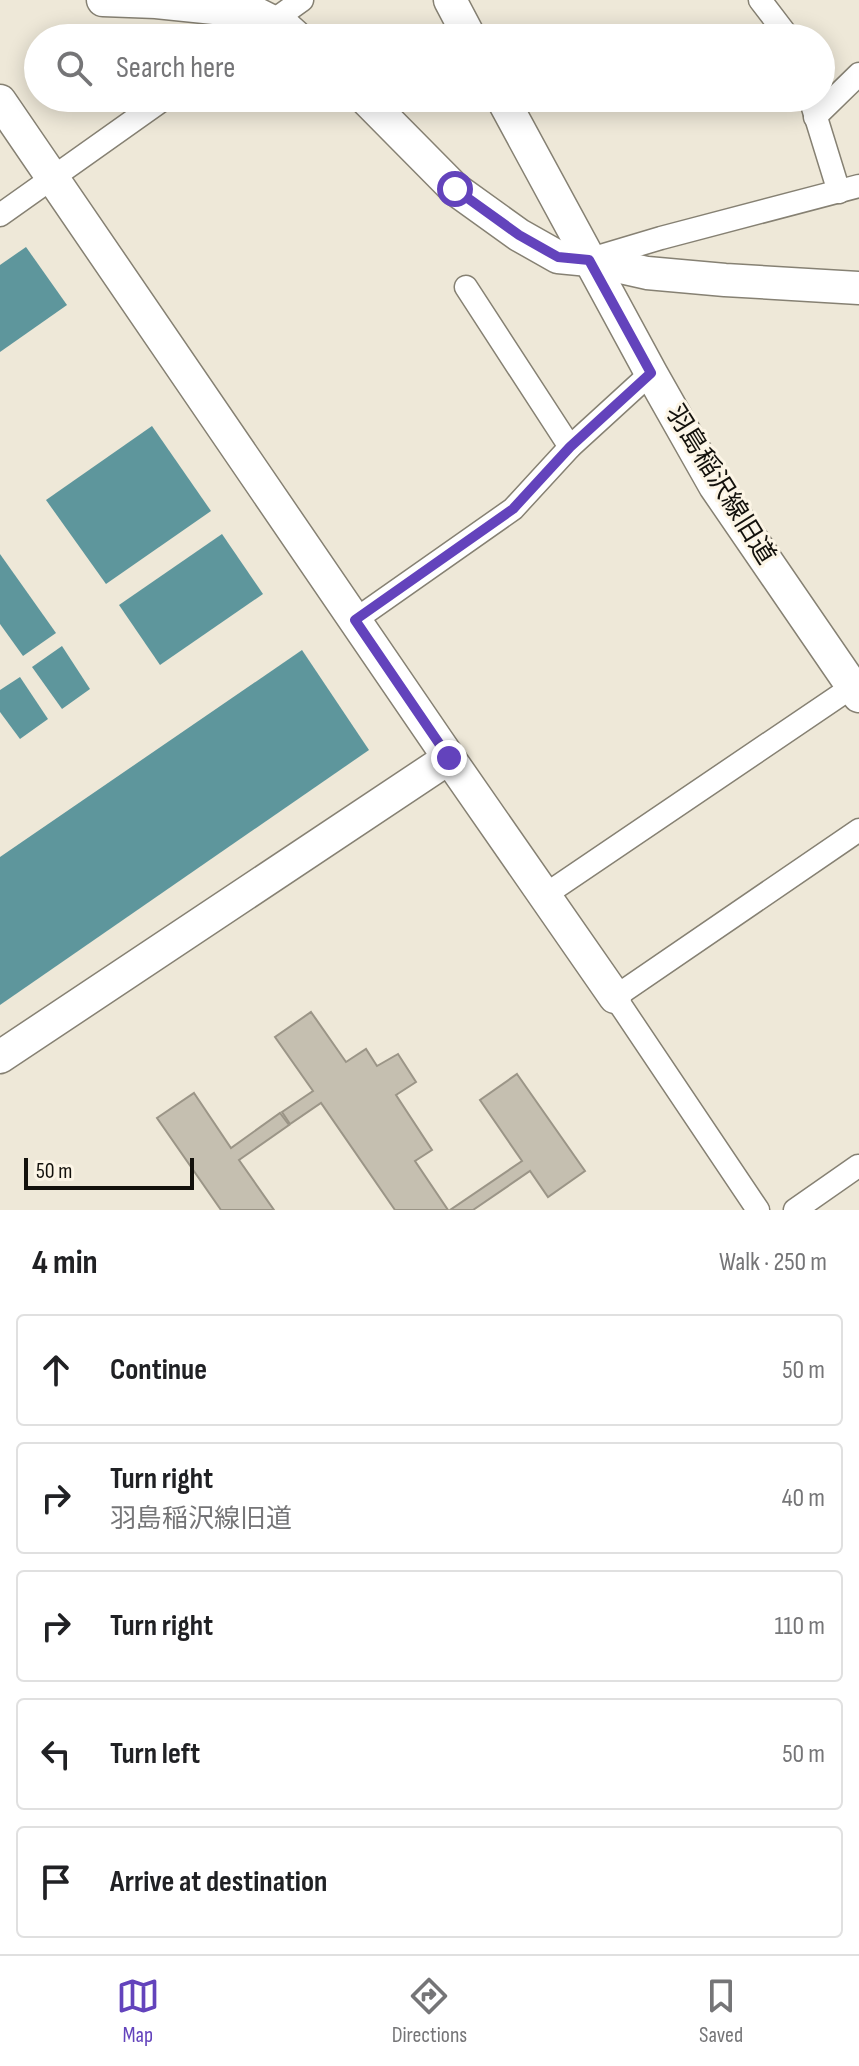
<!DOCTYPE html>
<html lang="en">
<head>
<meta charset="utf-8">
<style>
	:root { --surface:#fff; --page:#f6f6f6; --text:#202124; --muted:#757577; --line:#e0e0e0; --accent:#6343bc }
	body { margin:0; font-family:"Sofia Sans Condensed","Noto Sans JP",sans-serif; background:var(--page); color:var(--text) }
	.scale { position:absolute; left:24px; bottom:20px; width:170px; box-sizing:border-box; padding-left:8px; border:4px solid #13110c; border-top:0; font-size:22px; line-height:28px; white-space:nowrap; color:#13110c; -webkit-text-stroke:6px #fcf5e6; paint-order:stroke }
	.stop { position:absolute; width:24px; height:24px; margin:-18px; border:6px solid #6343bc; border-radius:50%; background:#fff }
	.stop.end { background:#6343bc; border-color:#fff; box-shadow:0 2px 8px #0008 }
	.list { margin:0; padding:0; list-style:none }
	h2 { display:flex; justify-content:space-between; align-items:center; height:104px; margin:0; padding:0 32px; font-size:34px }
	h2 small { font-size:26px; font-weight:400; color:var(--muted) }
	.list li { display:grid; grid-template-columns:52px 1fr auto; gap:24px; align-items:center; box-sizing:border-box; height:112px; margin:0 16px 16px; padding:0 16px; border:2px solid var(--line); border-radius:8px }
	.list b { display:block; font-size:30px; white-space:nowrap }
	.list p { margin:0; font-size:26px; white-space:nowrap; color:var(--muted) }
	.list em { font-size:26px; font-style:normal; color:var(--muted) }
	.icon { flex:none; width:44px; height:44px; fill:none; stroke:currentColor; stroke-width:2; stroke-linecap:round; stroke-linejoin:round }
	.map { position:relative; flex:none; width:859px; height:1210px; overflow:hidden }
	.search { position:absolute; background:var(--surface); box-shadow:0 4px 20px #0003; left:24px; right:24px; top:24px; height:88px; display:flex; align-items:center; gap:20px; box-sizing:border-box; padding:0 28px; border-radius:44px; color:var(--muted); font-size:30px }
	.sheet { height:744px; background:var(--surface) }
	nav { display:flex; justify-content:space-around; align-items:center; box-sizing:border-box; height:112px; border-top:2px solid var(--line); background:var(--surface); font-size:22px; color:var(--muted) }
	nav a { display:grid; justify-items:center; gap:4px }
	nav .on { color:var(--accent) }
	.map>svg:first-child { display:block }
	.water { fill:#5e969c }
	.building { fill:#c5bfb0; stroke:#9b9587; stroke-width:2 }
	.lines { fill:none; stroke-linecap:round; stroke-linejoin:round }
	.street-casing { stroke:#868173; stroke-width:25 }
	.secondary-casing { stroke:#868173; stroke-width:35 }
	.street { stroke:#fff; stroke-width:22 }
	.secondary { stroke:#fff; stroke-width:32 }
	.route { stroke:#6343bc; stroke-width:10 }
	.labels { text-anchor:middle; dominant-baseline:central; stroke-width:6; stroke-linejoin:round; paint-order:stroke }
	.street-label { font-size:26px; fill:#13110c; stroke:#fcf5e6 }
</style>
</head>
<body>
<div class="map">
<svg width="859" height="1210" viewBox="0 0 859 1210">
	<rect width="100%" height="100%" fill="#eee8d8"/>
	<g class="water">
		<polygon points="26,247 67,305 0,352 0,265"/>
		<polygon points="152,426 211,511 106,584 46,500"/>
		<polygon points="222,534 263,594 160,665 119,605"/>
		<polygon points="0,554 56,633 23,656 0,624"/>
		<polygon points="62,646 90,689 62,709 32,667"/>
		<polygon points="302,650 369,750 0,1005 0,857"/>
		<polygon points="20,677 48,719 20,739 0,712 0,690"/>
	</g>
	<g class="building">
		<polygon points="311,1012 346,1062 366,1049 377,1066 398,1054 416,1082 396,1095 432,1150 415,1161 448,1210 395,1210 321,1103 290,1124 282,1112 313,1091 275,1037"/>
		<polygon points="517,1074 585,1171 548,1197 530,1171 473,1210 450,1210 522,1161 480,1100"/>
		<polygon points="194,1093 231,1148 280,1113 289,1125 239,1160 274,1210 221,1210 157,1118"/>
	</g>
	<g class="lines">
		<g class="street-casing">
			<g id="street">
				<polyline points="760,0 789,38"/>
				<polyline points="249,38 302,0"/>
				<polyline points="810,98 839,192"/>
				<polyline points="815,117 859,74"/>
				<polyline points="0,215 165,98"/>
				<polyline points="594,258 661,238 859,186"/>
				<polyline points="466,287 570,447"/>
				<polyline points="355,620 513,509 570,447 651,373"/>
				<polyline points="545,895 852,687"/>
				<polyline points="758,1210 615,997 859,830"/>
				<polyline points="795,1210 858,1166"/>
			</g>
		</g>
		<g class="secondary-casing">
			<g id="secondary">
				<polyline points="103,0 156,2 253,12 287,29 297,38"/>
				<polyline points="450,0 470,38"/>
				<polyline points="365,98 455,189 519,235 558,257 589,260 647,273 725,280 859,288"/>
				<polyline points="502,98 651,373 715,486 859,696"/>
				<polyline points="0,101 449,758 615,997"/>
				<polyline points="0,1057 449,758"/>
			</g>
		</g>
		<use href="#street" class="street"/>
		<use href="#secondary" class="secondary"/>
	</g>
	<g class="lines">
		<polyline class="route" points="449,758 355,620 513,509 570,447 651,373 589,260 558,257 519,235 455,189"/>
	</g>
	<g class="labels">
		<g class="street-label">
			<text transform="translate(720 485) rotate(58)">羽島稲沢線旧道</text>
		</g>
	</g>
</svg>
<div class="scale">50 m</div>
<div class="stop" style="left:455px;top:189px"></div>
<div class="stop end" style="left:449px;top:758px"></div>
<div class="search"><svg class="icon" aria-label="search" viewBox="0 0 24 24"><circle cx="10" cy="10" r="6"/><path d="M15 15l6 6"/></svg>Search here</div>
</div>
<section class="sheet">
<h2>4 min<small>Walk · 250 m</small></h2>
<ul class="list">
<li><svg class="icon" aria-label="ahead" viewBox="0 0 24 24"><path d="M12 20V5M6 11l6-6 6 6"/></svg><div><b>Continue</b></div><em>50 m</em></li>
<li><svg class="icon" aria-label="right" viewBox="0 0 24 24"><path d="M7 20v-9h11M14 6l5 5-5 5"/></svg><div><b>Turn right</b><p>羽島稲沢線旧道</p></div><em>40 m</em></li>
<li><svg class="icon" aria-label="right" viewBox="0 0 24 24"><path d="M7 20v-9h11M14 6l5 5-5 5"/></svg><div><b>Turn right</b></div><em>110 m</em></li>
<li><svg class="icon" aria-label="left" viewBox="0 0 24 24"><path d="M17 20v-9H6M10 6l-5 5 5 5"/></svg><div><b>Turn left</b></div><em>50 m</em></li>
<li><svg class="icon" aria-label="arrive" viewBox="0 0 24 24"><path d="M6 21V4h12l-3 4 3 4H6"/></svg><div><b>Arrive at destination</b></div></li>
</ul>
</section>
<nav>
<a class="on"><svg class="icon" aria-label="map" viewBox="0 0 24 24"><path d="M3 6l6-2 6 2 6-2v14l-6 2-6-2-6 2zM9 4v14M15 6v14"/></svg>Map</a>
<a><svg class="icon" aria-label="directions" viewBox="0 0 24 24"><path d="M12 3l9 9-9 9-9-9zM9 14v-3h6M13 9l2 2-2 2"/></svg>Directions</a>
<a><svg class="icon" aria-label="saved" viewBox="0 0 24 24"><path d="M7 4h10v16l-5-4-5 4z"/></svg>Saved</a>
</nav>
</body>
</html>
